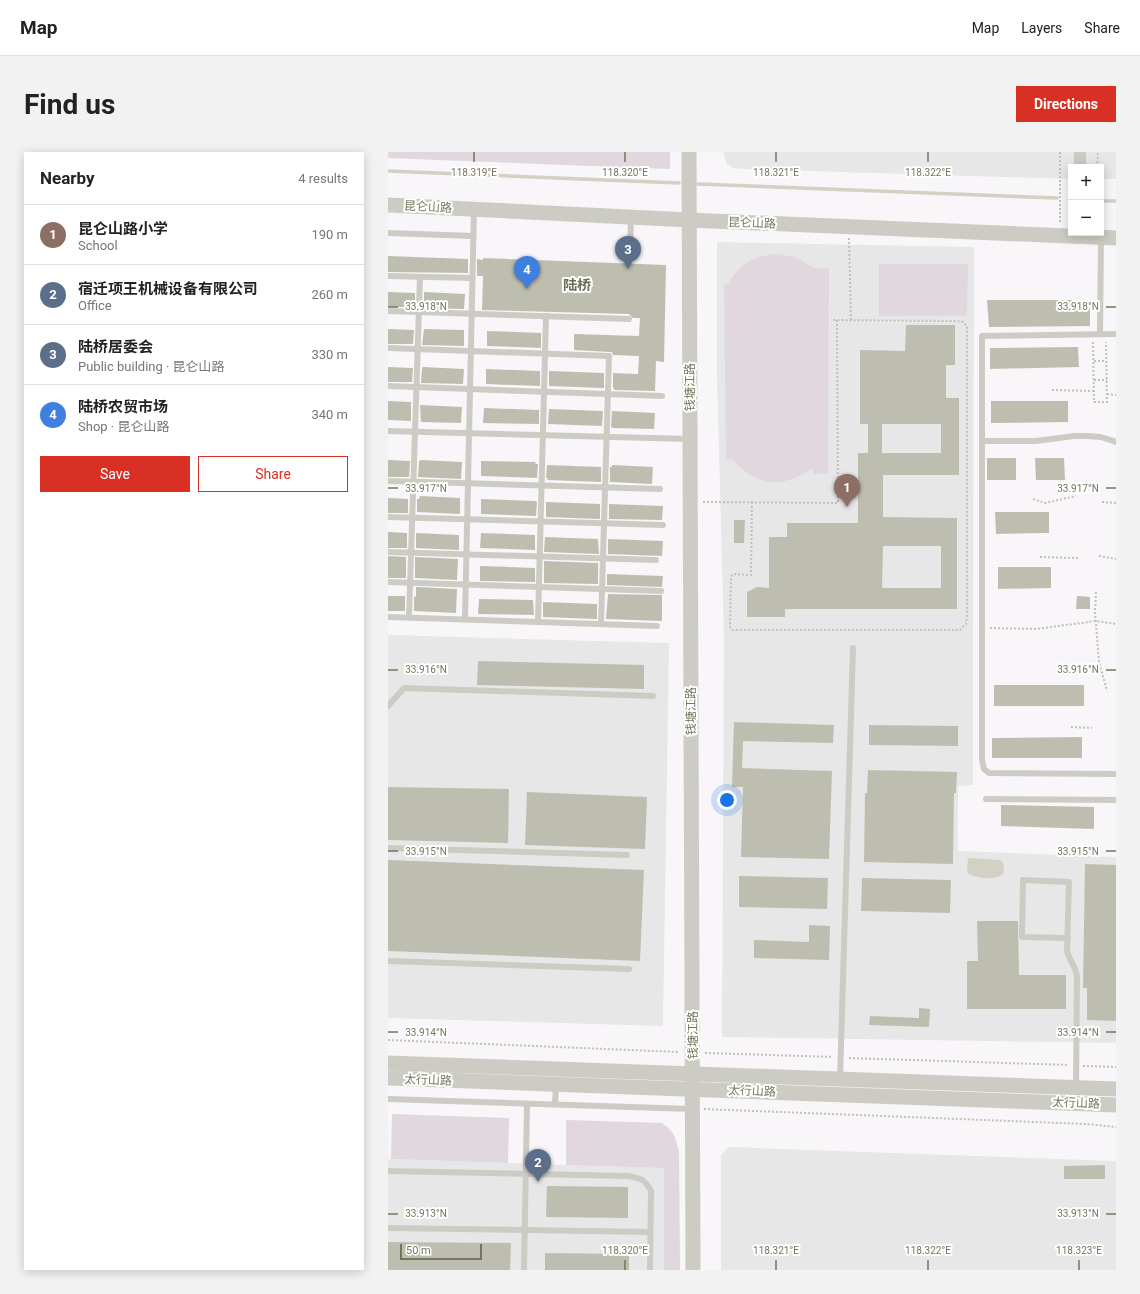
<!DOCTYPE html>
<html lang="en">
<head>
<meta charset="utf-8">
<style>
	:root { --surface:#fff; --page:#f2f2f2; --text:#222; --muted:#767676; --line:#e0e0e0; --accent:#d93025 }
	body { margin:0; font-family:Roboto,"Noto Sans SC",sans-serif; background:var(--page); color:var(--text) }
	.controls { position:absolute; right:12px; top:12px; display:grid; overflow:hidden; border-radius:0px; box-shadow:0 2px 10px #0003 }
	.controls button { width:36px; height:36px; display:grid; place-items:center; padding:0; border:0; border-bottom:1px solid var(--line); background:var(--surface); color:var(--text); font:20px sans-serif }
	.scale { position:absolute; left:12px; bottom:10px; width:82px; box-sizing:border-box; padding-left:4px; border:2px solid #74765a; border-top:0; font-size:11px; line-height:14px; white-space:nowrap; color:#74765a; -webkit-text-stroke:3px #fff; paint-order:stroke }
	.you { position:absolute; left:339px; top:648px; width:14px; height:14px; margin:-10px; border:3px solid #fff; border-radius:50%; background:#1a73e8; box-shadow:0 0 0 6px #1a73e833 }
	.badge { display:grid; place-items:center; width:26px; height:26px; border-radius:50%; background:var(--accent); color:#fff; font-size:13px; font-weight:700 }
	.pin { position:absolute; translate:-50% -33px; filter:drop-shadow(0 1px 2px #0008) }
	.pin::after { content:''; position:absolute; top:21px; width:14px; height:12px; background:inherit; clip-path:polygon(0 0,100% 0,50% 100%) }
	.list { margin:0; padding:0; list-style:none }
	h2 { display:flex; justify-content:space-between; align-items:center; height:52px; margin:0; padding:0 16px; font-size:17px }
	h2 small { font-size:13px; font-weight:400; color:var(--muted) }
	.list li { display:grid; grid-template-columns:26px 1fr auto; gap:12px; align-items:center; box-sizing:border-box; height:60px; padding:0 16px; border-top:1px solid var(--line) }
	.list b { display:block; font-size:15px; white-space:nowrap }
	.list p { margin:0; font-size:13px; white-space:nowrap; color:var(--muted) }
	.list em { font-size:13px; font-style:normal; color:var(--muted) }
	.actions { display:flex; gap:8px; padding:12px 16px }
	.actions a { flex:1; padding:9px 0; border:1px solid var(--accent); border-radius:0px; text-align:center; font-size:14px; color:var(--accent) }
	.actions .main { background:var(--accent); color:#fff }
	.map { position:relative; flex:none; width:728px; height:1118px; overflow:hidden; border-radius:0px }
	header { display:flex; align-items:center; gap:24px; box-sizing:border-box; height:56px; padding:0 20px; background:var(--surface); border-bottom:1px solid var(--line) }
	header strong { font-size:19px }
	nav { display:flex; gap:22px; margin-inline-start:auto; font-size:14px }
	.intro { display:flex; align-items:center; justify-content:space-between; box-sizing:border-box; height:96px; padding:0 24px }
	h1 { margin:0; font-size:28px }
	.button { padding:10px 18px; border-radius:0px; background:var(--accent); color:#fff; font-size:14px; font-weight:700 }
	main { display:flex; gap:24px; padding:0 24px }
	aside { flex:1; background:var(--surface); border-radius:0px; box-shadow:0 2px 10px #0003 }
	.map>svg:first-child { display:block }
	.built { fill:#e8e7e7 }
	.green { fill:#e1d7de }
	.water { fill:#d2d1c4 }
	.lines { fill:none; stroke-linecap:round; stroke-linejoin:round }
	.stream { stroke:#d2d1c4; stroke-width:3.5 }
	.building { fill:#bebeb0; fill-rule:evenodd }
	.path { stroke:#c0c1ba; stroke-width:2; stroke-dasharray:2 2; stroke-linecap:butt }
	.service { stroke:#ccccc4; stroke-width:6 }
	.minor { stroke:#ccccc4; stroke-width:12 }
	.tertiary { stroke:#ccccc4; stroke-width:15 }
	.ticks { fill:none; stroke:#74765a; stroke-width:1.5 }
	.labels { text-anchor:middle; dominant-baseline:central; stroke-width:4; stroke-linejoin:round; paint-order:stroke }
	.street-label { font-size:12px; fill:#74765a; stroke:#fff }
	.quarter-label { font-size:14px; font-weight:bold; fill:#6b6d55; stroke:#fff }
	.ticks-label { font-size:10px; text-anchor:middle; fill:#74765a; stroke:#fff; stroke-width:4; stroke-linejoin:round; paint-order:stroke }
</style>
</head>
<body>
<header>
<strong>Map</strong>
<nav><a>Map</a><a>Layers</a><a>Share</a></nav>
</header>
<div class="intro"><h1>Find us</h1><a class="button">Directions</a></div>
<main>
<aside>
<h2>Nearby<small>4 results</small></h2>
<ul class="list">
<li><span class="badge" style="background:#8d6e63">1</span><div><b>昆仑山路小学</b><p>School</p></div><em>190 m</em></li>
<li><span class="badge" style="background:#5c6f8a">2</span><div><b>宿迁项王机械设备有限公司</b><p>Office</p></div><em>260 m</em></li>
<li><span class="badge" style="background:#5c6f8a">3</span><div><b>陆桥居委会</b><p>Public building · 昆仑山路</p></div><em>330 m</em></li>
<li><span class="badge" style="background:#3f7fe0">4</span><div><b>陆桥农贸市场</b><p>Shop · 昆仑山路</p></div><em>340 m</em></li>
</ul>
<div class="actions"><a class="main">Save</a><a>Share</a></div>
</aside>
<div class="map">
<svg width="728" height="1118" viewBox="0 0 728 1118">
	<rect width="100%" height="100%" fill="#f8f6f9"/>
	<g class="built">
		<polygon points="335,0 728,0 728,27 713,27 713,15 683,15 683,27 355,17 345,16 339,12"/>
		<polygon points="329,90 586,95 585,485 585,633 570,634 570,699 728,705 728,891 334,885 336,485 329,224"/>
		<polygon points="0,483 281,491 275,874 0,866"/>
		<polygon points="340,995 728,1009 728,1118 333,1118 333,1003"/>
		<polygon points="0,1007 276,1016 276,1118 0,1118"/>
	</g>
	<g class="green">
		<polygon points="0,0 282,0 282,17 0,6"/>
		<path d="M388 102 407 105 426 116H441L440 321 426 322 425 316C395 337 369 335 344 307H338L336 133 340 132C351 112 365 104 388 102Z"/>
		<polygon points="491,112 520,112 521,114 521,112 580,112 579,164 491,164"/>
		<polygon points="4,962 121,966 120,1011 3,1007"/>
		<path d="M178 968 274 971C287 980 287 985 291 999L292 1118H276V1016L178 1013Z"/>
	</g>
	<path class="water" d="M580 706 612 708C617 712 616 717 615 722 606 729 590 726 580 722L579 718Z"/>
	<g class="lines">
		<g class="stream">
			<polyline points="0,19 291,31"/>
			<polyline points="310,32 669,46"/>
			<polyline points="716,49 728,49"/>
		</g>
	</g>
	<g class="building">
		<polygon points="0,104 80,107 80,121 0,120"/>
		<polygon points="95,106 278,113 276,210 268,209 267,239 226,238 226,236 225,236 225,221 250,222 251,204 225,203 224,200 221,200 186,198 186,182 251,184 252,166 245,166 241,162 94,158 95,124 89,124 89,107 95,108"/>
		<polygon points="0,140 27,141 27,155 0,155"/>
		<polygon points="36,140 77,142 76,157 36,156"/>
		<polygon points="599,148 684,148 702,156 702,174 601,175"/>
		<path d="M518 173H567V213H558V246H571V323H495V365L569 366V457H397V465H359V440L369 435 381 436V385H399V371H470V301H480V272H472V198L517 199ZM494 272H553V301H494ZM495 394H553V436H494Z"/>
		<polygon points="0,177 26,178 25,192 0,192"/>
		<polygon points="36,177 76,178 76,194 34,193"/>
		<polygon points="99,179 153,181 153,196 99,194"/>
		<polygon points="690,195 691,215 602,217 602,196"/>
		<polygon points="0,215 25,216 24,230 0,230"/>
		<polygon points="35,215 76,217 75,232 33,231 34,216"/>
		<polygon points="98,217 152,219 152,234 98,232"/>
		<polygon points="161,219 216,221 216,236 161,234"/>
		<polygon points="0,249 23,250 23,269 0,268"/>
		<polygon points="603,249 680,249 680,270 603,271"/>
		<polygon points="32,253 74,255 73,271 33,270"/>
		<polygon points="96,256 151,258 151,272 95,271"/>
		<polygon points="161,257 215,259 214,274 160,272"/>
		<polygon points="224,259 267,261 266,277 225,276 223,275"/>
		<rect x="599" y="306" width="29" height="22"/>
		<polygon points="647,306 676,306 677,328 648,328"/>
		<polygon points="0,308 22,309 21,325 0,325"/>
		<polygon points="33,308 74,310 73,327 30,325 31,309"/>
		<polygon points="93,309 148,310 147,312 150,312 149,326 93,324"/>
		<polygon points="159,313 213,315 213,330 159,328 160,326 158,326"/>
		<polygon points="224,313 265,315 264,332 222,330 222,315 224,315"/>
		<polygon points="32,344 72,346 72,362 29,360 29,347 31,347"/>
		<polygon points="0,346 20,347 20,361 0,361"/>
		<polygon points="93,347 147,349 149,350 148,364 93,362"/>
		<polygon points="158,350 212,352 212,367 158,365"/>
		<polygon points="221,352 275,354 274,368 221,367"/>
		<polygon points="607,360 661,360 661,381 608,382"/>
		<polygon points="346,368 357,368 356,391 346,391"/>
		<polygon points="0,380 19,381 19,396 0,396"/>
		<polygon points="28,381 71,383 71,398 28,396"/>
		<polygon points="93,381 147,383 147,398 92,396"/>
		<polygon points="157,385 210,387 211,402 156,400"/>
		<polygon points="220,387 275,389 274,404 220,402"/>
		<polygon points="0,404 18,405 18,426 0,426"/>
		<polygon points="27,405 70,407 69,428 27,426"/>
		<polygon points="156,409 210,411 210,432 156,431"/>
		<polygon points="92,414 147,416 147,430 92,429"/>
		<polygon points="610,415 663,415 663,436 610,437"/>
		<polygon points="219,422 275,424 274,435 219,433"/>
		<polygon points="28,435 69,437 68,461 26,459 26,444 28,445"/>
		<polygon points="220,442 274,443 274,469 218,467"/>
		<rect x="0" y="444" width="17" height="15"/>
		<polygon points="689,444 702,445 702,457 688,457"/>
		<polygon points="91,447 145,448 146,463 90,462"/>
		<polygon points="155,450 209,452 209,467 155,465"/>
		<polygon points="90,509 256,513 256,537 89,533"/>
		<rect x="606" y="533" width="90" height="21"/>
		<polygon points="346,570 446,573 445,591 355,589 354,616 444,619 441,707 353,705 355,635 344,635"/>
		<polygon points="481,573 570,574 570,594 481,593"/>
		<polygon points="694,585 694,606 604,606 604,586"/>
		<polygon points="480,618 569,620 568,641 566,641 565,712 476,710 477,641 479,641"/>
		<polygon points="0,635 121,637 120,691 0,688"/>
		<polygon points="139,640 259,645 257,697 137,693"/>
		<polygon points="613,653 706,655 706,677 613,674"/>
		<polygon points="0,708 256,718 252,809 0,799"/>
		<polygon points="697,712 728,713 728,869 699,868 699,836 695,836"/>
		<polygon points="351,724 440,726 439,757 351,755"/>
		<polygon points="474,726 563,728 562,761 473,759"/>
		<polygon points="589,769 630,769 631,823 678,823 678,857 579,857 579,809 590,809"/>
		<polygon points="421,773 442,774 441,808 366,806 366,788 421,790"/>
		<polygon points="531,856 542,857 541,875 481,873 482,864 531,866"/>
		<polygon points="717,1013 717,1027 676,1027 676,1014"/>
		<polygon points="159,1034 240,1035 240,1066 158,1065"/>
		<polygon points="0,1090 123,1091 122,1118 0,1118"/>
		<polygon points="157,1101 241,1102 241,1118 157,1118"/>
	</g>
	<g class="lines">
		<g class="path">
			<polyline points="672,0 672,72"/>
			<polyline points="709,15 710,0"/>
			<polyline points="461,86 463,168"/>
			<polyline points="705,190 706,250 719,250 718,190"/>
			<polyline points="706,209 718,209"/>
			<polyline points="706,228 719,228"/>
			<polyline points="664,238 706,239"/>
			<polyline points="719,242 728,243"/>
			<polyline points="645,347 657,351 688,344"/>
			<polyline points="315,350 450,351 449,168"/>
			<polyline points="364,350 363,423 345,422 343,425 342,475 344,478 572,478 578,472 579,465 579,174 575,170 567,169 443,168"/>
			<polyline points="714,350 728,351"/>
			<polyline points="711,404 728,407"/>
			<polyline points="652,405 690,406"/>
			<polyline points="708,440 707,460 711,510 719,539"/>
			<polyline points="602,476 648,477 708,469 728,472"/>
			<polyline points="683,575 704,576"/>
			<polyline points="0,888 291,900"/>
			<polyline points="317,901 445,905"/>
			<polyline points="461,906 681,913"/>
			<polyline points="695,914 728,915"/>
			<polyline points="316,957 698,972 728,975"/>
		</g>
		<g class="service">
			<polyline points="0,81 85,84"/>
			<polyline points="242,104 243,65"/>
			<polyline points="0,124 84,126"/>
			<polyline points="0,159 241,167"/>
			<polyline points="712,182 713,86"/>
			<polyline points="728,182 594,184 594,608 596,617 601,621 728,622"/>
			<polyline points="0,196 221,204 213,472"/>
			<polyline points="0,234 274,244"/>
			<polyline points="0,279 302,287"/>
			<polyline points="594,289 648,289 686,284 699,284 713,285 728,290"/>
			<polyline points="0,329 272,337"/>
			<polyline points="0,365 275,373"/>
			<polyline points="0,400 268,408"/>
			<polyline points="0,430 273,439"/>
			<polyline points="0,465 269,474"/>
			<polyline points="21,465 32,125"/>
			<polyline points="77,467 86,57"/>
			<polyline points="150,470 158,164"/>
			<polyline points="0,554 16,536 265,544"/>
			<polyline points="598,647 728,648"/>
			<polyline points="0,696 239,703"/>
			<path d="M680 786 634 785 635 728 681 730 679 799C681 808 688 815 689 825L688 935"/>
			<polyline points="0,809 241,817"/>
			<polyline points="452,927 465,496"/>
			<polyline points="0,947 304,957"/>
			<polyline points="167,952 168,932"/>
			<path d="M0 1019 240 1024C252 1026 257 1027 263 1039L262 1118"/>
			<polyline points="0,1076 262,1080"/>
			<polyline points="136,1118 139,952"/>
		</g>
		<polyline class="minor" points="692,0 692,15"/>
		<g class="tertiary">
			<polyline points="301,0 305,1118"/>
			<polyline points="0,53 301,68 728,86"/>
			<polyline points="0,911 728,937"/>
			<polyline points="0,926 728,953"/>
		</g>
	</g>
	<path class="ticks" d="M86 0V10M237 0V10M388 0V10M540 0V10M0 155H10M718 155H728M0 336H10M718 336H728M0 518H10M718 518H728M0 699H10M718 699H728M0 880H10M718 880H728M0 1062H10M718 1062H728M237 1108V1118M388 1108V1118M540 1108V1118M691 1108V1118"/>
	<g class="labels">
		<g class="street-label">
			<text transform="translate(40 55) rotate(3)">昆仑山路</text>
			<text transform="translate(364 71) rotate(2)">昆仑山路</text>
			<text transform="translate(302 235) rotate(-90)">钱塘江路</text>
			<text transform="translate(303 559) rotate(-90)">钱塘江路</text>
			<text transform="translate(305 883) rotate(-90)">钱塘江路</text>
			<text transform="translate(40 928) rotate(2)">太行山路</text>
			<text transform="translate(364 939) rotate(2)">太行山路</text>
			<text transform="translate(688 951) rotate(2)">太行山路</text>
		</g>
		<g class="quarter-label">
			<text x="189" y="133">陆桥</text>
		</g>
	</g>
	<g class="ticks-label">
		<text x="86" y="24">118.319°E</text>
		<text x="237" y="24">118.320°E</text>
		<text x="388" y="24">118.321°E</text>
		<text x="540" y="24">118.322°E</text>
		<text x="38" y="158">33.918°N</text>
		<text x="690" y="158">33.918°N</text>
		<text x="38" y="340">33.917°N</text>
		<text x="690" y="340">33.917°N</text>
		<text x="38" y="521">33.916°N</text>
		<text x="690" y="521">33.916°N</text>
		<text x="38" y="703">33.915°N</text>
		<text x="690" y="703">33.915°N</text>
		<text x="38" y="884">33.914°N</text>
		<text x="690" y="884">33.914°N</text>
		<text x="38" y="1065">33.913°N</text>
		<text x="690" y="1065">33.913°N</text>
		<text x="237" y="1102">118.320°E</text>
		<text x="388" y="1102">118.321°E</text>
		<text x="540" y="1102">118.322°E</text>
		<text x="691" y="1102">118.323°E</text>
	</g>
</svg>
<div class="controls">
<button>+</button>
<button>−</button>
</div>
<div class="scale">50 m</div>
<div class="you"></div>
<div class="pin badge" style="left:459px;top:355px;background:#8d6e63">1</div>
<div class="pin badge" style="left:150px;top:1030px;background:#5c6f8a">2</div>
<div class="pin badge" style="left:240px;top:117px;background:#5c6f8a">3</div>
<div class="pin badge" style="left:139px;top:137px;background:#3f7fe0">4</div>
</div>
</main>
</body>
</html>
